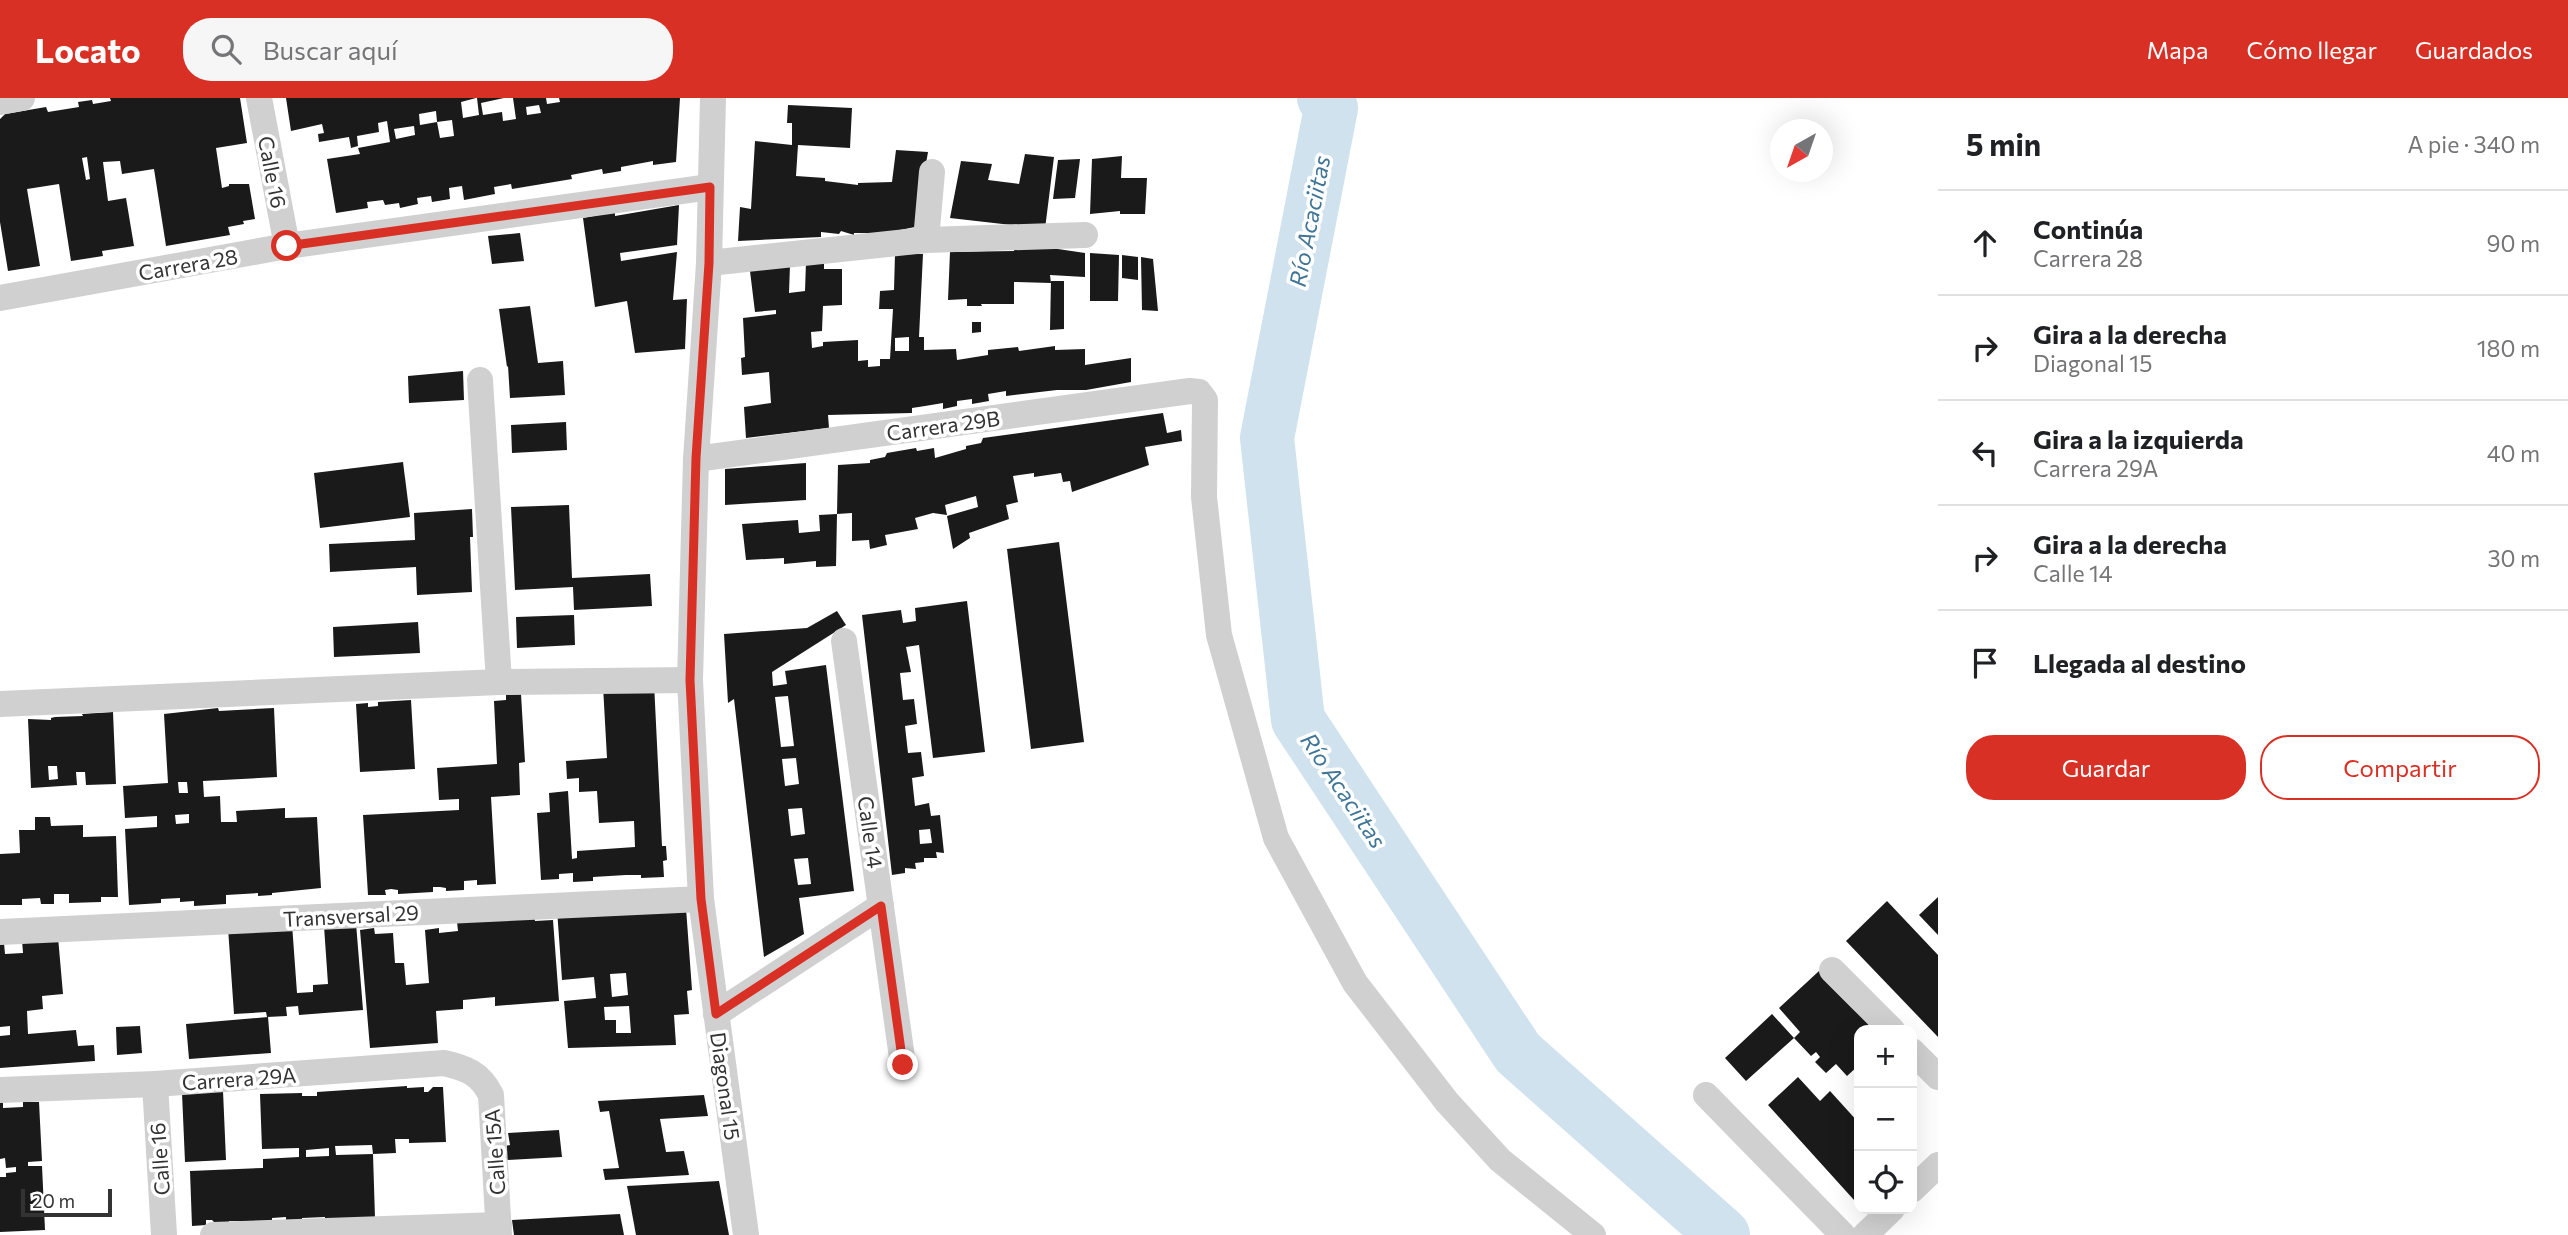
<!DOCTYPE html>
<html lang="es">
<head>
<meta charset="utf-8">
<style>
	:root { --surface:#fff; --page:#f6f6f6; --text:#202124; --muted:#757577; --line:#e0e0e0; --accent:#d93025 }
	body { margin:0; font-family:Commissioner,sans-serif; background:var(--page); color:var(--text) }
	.controls { position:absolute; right:21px; bottom:21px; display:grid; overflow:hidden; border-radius:14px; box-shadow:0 7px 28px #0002 }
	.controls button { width:63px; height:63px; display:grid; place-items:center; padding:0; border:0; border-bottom:2px solid var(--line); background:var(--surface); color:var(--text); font:35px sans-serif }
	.compass { position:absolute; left:1770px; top:21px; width:63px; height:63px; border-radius:50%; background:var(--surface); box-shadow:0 7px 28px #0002; rotate:220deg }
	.scale { position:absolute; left:21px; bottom:18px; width:91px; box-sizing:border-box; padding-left:7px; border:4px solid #333; border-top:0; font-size:19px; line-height:24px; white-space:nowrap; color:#333; -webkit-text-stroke:5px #fff; paint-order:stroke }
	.stop { position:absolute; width:21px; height:21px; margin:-16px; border:5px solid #d93025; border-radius:50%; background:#fff }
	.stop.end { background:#d93025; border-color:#fff; box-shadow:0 2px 7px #0008 }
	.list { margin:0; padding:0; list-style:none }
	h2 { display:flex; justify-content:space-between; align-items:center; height:91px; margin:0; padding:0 28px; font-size:30px }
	h2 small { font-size:23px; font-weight:400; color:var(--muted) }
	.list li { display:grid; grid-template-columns:46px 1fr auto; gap:21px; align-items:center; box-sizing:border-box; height:105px; padding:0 28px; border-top:2px solid var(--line) }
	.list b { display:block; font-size:26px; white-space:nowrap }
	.list p { margin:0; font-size:23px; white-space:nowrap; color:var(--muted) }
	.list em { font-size:23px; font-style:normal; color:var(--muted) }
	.actions { display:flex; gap:14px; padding:21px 28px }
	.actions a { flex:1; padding:16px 0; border:2px solid var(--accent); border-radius:28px; text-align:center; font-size:24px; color:var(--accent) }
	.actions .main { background:var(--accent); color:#fff }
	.icon { flex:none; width:38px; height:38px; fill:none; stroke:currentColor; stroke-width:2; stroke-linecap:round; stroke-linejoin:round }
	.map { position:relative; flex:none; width:1938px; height:1137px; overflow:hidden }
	header { display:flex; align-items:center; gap:42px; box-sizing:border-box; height:98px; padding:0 35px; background:var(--accent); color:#fff }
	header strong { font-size:33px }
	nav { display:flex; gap:38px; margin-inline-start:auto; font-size:24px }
	.search { width:490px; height:63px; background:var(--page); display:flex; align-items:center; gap:18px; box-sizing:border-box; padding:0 24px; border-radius:28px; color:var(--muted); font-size:26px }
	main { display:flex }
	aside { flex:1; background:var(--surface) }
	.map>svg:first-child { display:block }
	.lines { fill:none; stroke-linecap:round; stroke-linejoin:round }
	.river { stroke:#cfe2ee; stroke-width:54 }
	.building { fill:#1a1a1a; fill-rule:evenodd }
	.street { stroke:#d0d0d0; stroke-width:26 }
	.route { stroke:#d93025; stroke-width:9 }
	.labels { text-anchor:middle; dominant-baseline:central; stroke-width:7; stroke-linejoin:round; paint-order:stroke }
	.street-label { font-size:21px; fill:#333; stroke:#fff }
	.water-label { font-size:23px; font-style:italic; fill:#3f7597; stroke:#fff }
</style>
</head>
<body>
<header>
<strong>Locato</strong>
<div class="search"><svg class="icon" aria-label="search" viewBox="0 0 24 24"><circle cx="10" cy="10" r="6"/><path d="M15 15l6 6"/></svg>Buscar aquí</div>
<nav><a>Mapa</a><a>Cómo llegar</a><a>Guardados</a></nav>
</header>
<main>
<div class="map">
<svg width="1938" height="1137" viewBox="0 0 1938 1137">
	<rect width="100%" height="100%" fill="#fff"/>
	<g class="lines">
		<polyline class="river" points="1324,0 1331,10 1267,340 1298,622 1518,955 1723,1137"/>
	</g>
	<g class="building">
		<path d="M110 0H240L247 45 216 50 222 90 229 88V86H249L255 121 243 123 244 126 228 129 230 137 166 148 154 71 122 76 120 63 103 64 108 103 126 100 134 148 102 153 103 158 71 163 59 86 27 91 40 168 8 173 0 124V21L5 16 46 9 48 14 79 9 78 4 92 2 93 6 111 3ZM87 59 90 81 86 82 82 60Z"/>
		<path d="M286 0H476L461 4 463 20 479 17 477 0H504L481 5 483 17 502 14 503 23 516 21 513 0H546L547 6 560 4 559 0H680L676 64 653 67V63L621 69V73L603 76 602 71 571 77 572 81 512 91 511 86 494 89 495 96 464 102 462 88 449 90 450 101 432 104 431 98 417 100 418 106 400 110 399 105 385 107 383 102 367 104 368 110 336 115 327 61 360 56 358 50 390 44 387 23 378 25 379 34 357 38 358 48 351 50 349 39 319 44 318 36 324 35 322 26 291 33ZM539 7 541 15 527 17 526 9ZM436 13 437 24 420 27 419 16ZM452 22 454 38 440 40 437 24ZM414 28 415 37 396 41 394 31Z"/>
		<polygon points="788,7 852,10 850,50 798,47 796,78 825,80 825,83 858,87 858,85 892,84 896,52 928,54 915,129 885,135 854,135 854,137 841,133 839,136 821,134 821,139 738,143 740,109 751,111 755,43 792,47 792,25 787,25"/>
		<polygon points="1025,56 1054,59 1045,131 950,120 961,63 992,66 988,82 1019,86"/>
		<polygon points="1122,58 1121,80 1147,80 1145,116 1120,116 1120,113 1090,116 1092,61"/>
		<polygon points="1080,61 1075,100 1053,101 1058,62"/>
		<polygon points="679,107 677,147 620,155 621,163 677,154 673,202 687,201 685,251 635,255 627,203 595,209 583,120 615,114 615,118"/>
		<polygon points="520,135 524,163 492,166 488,138"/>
		<polygon points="1015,149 1051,150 1085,155 1085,179 1050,177 1051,185 1014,184 1014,206 981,206 982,208 967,208 967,201 948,202 950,154 1014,153"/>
		<polygon points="1090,155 1119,157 1118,203 1090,203"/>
		<path d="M895 156H923L919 239H924V252L956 251 957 262 988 257V252L1018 249 1019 253 1055 248V252L1085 251V267L1131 260V284L1086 292H1057L1006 298V293L988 296 989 303 972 306V301L957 303V308L943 311V305L925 308 912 310V315L828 317 829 330 746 340 744 309 771 305 769 274 742 277 741 260 745 259 743 220 776 216V212L755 214 750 173 790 167 789 195 805 193 806 164 824 162V171H842V207L823 208 822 233 811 234 812 250 823 248V244L858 242V263L868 262V269L880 268V261H890L893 211H879L880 193 894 192ZM909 239V253H895V240Z"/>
		<polygon points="1122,157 1138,159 1138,182 1122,180"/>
		<polygon points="1141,159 1153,161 1158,213 1142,212"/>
		<polygon points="1051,183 1064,183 1064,231 1050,232"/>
		<polygon points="530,208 538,265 563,263 565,297 510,300 508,268 507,269 499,211"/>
		<polygon points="972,224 981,224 981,234 972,235"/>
		<polygon points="463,273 464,302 409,305 408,278"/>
		<polygon points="1163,315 1167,335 1181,332 1182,343 1145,349 1149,367 1072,394 1070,383 1063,384 1061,375 1034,379 1034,375 1013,378 1018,404 1006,407 1009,421 969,435 970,440 953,451 947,418 978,409 976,398 945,407 947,417 933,415 915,420 918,431 885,437 887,447 870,451 869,442 852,443 852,415 837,416 838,367 870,365 870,362 885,359 887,355 916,350 917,353 934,350 935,360 966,351 966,348 981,345 983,340"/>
		<polygon points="566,324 567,352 512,355 511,327"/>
		<polygon points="403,364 410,419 320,430 314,375"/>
		<polygon points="806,365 806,402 725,407 725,371"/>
		<polygon points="569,407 572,480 650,476 652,508 574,512 573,489 515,492 511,409"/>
		<polygon points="472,411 473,439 470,439 472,494 417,497 416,469 330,474 329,446 415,442 414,415"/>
		<polygon points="837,416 836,468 816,469 816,463 784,466 784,460 746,462 742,426 798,422 799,435 820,433 819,417"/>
		<polygon points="1059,444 1084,644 1031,651 1007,451"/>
		<path d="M967 503 985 654 933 660 919 547 906 549 911 574 900 575 903 602 914 601 917 626 905 628 908 655 921 654 924 678 912 680 915 708 929 705 931 718 940 717 944 755 936 754 937 760H924V764L915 765 916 771 905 770V775L892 777 862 517 901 512 903 525 916 523 915 510ZM930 731 932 745 920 746 919 732Z"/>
		<path d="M837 513 846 527 772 574 773 588 787 586 785 573 826 567 854 793 799 800 804 836 764 859 734 601 728 605 724 536 807 530ZM788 598 794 648 781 649 775 599ZM796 660 799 686 785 688 782 661ZM802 710 805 736 791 738 788 711ZM808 760 811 786 798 787 794 761Z"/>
		<polygon points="574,517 575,547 517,550 516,519"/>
		<polygon points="418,524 420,555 334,559 333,529"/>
		<polygon points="654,585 662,748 666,748 667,762 663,763 664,779 641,780 641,777 626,777 593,779 593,783 573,784 573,775 559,776 559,781 541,782 537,715 550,714 549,695 568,693 572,761 577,760 577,753 635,749 634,723 599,725 597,693 579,694 579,680 567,681 566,663 607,660 603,588"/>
		<polygon points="521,596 525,664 519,665 520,697 491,699 496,786 477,787 477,782 464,783 464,792 446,793 446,790 440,789 433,789 433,794 398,796 398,792 391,791 385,792 386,797 368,797 363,717 459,712 459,701 439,702 437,670 497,666 494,603 506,602 506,597"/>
		<polygon points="411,602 415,671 360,674 356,606 368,605 368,609 378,608 378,604"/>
		<path d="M218 610 219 613 274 610 277 679 203 683 204 699 220 698 221 724H237L236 713 285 710V720L317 719 321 790 272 795V797L258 798V795L226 797V806L194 808V803L180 804V800L161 801V805L129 807 125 731 157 729V718L125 720 123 688 168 685 164 616ZM178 684H187L188 695H179ZM189 716V725L176 726 175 717Z"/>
		<path d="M113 614 116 686 86 687 85 674H76L77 687 31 690 28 621 51 622V620L55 619 83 618 82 616ZM48 668H57L58 681 49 682Z"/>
		<polygon points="35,719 50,719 51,728 83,727 83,739 116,738 118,799 101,799 101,804 69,805 69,796 54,796 54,806 41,806 40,800 22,801 22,807 0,807 0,756 20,755 19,732 35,732"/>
		<polygon points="1938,799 1938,837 1919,817"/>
		<polygon points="1887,803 1938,857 1938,939 1846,843"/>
		<path d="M686 810 692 892 687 893 689 916 674 917 676 947 568 950 564 903 596 900 594 879 562 882 557 811ZM626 875 628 897 612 899 610 876ZM629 908 631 935H616V922H605L604 909Z"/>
		<polygon points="534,818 535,823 553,822 559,903 495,908 495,899 463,902 463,911 436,913 438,945 370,950 360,832 374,830 375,836 393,835 395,865 404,865 406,887 429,885 425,832 439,830 439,835 458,833 457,824"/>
		<polygon points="356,825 363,912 299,917 298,908 286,909 287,918 267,919 266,914 234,916 228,830 292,826 297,895 313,894 313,887 328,886 324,828"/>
		<polygon points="58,839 63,896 42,898 43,911 27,913 28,936 76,932 78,948 94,947 95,963 0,970 0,938 10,937 10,928 0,929 0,842 4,845 5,856 23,855 22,842"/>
		<polygon points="1819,873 1874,932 1859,932 1859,967 1847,978 1836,966 1826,975 1815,964 1820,959 1816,954 1811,958 1794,940 1746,983 1725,960 1772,916 1794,940 1800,934 1779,910"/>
		<polygon points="268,919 271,955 189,961 186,926"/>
		<polygon points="140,928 142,955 117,957 116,929"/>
		<polygon points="1798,979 1820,1003 1830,993 1859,1025 1859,1097 1854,1102 1768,1007"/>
		<path d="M407 988V990L424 989V994H428L433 989H443L446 1044 409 1045V1041H395L396 1055 373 1056 372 1047 335 1048 336 1057 373 1056 375 1120 325 1122V1119L302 1120V1125L286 1126V1119L272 1120V1127L243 1123H229V1126L217 1127 212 1122H206V1127L192 1128 190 1073 263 1070V1061L299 1059V1050L262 1051 260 996 302 995V998H317V994ZM329 1050V1058L306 1059V1052Z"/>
		<polygon points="223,993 226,1062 185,1064 182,995"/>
		<polygon points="704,997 708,1018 660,1021 666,1054 684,1053 689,1077 605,1082 603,1071 619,1070 609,1013 600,1014 598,1003"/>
		<polygon points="23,1004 39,1004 42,1063 28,1064 28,1068 42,1068 45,1132 0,1134 0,1079 6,1079 6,1075 16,1074 16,1069 6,1070 5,1060 0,1061 0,1005 3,1005 3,1010 23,1009"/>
		<polygon points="559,1032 562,1059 507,1062 505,1048 510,1047 508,1035"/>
		<polygon points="719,1083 729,1137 636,1137 627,1088"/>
		<polygon points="620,1116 624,1137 514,1137 512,1122"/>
	</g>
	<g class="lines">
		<g class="street">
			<polyline points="259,0 287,148"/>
			<polyline points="713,0 709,165 696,361 690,582 701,801 746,1137"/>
			<polyline points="0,4 22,0"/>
			<polyline points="926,142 932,74"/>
			<polyline points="709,165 926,142 1085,137"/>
			<polyline points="0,200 287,148 710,89"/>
			<polyline points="480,282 499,584"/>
			<polyline points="696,361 1190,293 1199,294 1205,302 1204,399 1219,537 1276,740 1355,885 1447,1004 1500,1062 1593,1137"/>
			<polyline points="844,543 903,967"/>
			<polyline points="0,606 499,584 690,582"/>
			<polyline points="0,834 701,801"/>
			<polyline points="1832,872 1892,932"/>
			<polyline points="716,916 881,808"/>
			<polyline points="1912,953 1938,979"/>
			<polyline points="155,986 164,1137"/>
			<path d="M0 992 155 986 444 965C466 970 480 975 491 997L499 1137"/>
			<polyline points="1706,997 1843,1137"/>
			<polyline points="1912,1092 1938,1067"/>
			<polyline points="213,1137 499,1127"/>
			<polyline points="1865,1137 1892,1111"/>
		</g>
	</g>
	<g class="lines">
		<polyline class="route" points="287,148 710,89 709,165 696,360 690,582 701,801 716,916 881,808 903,967"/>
	</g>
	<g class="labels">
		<g class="street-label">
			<text transform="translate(273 74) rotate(79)">Calle 16</text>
			<text transform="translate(188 166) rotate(-10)">Carrera 28</text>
			<text transform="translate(943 327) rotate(-8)">Carrera 29B</text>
			<text transform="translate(871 734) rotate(82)">Calle 14</text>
			<text transform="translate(351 817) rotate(-3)">Transversal 29</text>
			<text transform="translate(239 980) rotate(-4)">Carrera 29A</text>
			<text transform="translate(726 988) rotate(82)">Diagonal 15</text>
			<text transform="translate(494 1054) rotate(-94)">Calle 15A</text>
			<text transform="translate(159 1061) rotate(-94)">Calle 16</text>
		</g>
		<g class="water-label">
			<text transform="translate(1309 123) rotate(-79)">Río Acaciitas</text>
			<text transform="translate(1344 692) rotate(56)">Río Acaciitas</text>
		</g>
	</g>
</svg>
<div class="controls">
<button>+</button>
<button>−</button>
<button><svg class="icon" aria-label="locate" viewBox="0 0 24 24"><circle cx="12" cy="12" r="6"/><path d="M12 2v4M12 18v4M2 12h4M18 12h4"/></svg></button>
</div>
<svg class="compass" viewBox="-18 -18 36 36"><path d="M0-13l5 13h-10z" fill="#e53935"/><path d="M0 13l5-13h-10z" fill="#757577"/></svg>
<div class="scale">20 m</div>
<div class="stop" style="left:287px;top:148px"></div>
<div class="stop end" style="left:903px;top:967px"></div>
</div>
<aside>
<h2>5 min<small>A pie · 340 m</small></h2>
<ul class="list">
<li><svg class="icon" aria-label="ahead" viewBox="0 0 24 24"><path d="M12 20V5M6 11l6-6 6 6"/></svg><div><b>Continúa</b><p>Carrera 28</p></div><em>90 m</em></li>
<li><svg class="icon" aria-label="right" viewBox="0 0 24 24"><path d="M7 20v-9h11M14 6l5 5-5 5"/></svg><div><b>Gira a la derecha</b><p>Diagonal 15</p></div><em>180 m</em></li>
<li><svg class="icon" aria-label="left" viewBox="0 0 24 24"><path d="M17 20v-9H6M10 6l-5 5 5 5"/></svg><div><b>Gira a la izquierda</b><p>Carrera 29A</p></div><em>40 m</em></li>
<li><svg class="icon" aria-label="right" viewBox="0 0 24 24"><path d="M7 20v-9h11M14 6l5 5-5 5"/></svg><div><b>Gira a la derecha</b><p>Calle 14</p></div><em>30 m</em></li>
<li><svg class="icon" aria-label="arrive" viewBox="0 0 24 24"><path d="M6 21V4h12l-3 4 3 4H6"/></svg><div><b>Llegada al destino</b></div></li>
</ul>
<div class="actions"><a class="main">Guardar</a><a>Compartir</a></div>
</aside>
</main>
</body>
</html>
